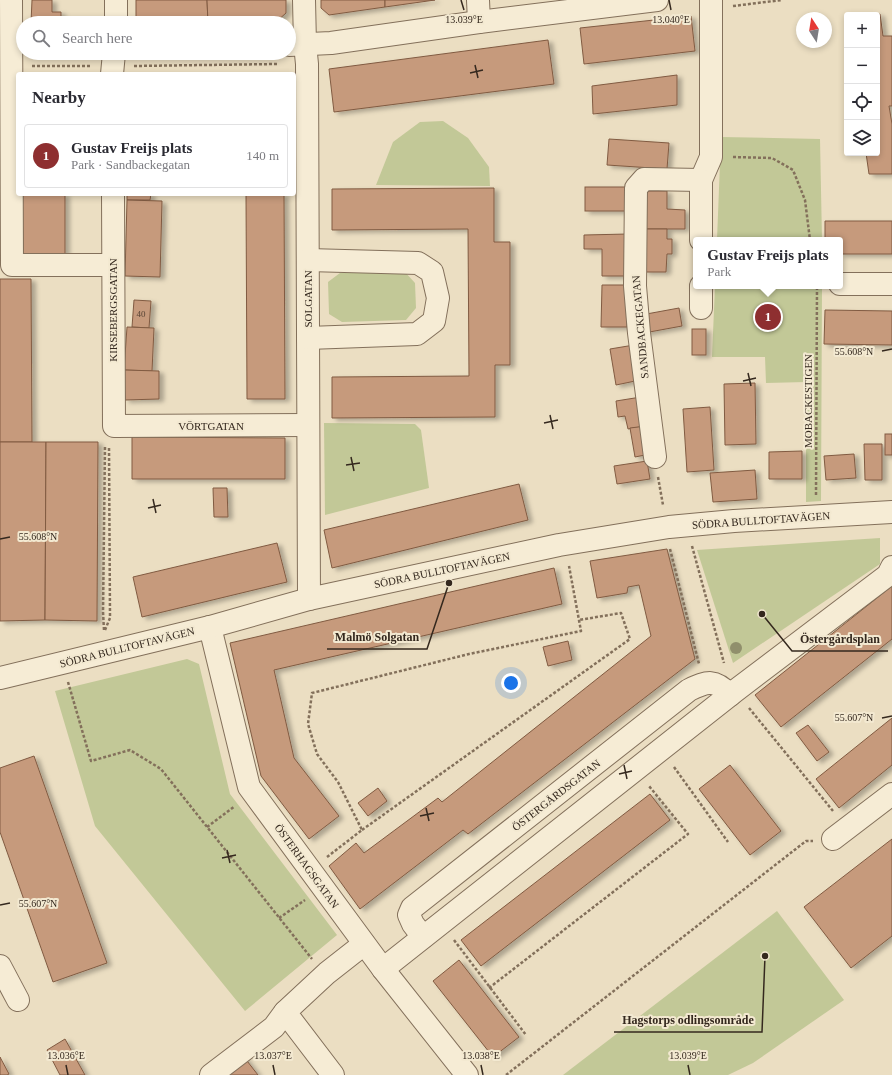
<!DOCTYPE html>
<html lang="en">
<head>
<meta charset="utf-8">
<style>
	:root { --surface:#fff; --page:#f2f2f3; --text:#2b2b33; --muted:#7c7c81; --line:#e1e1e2; --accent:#8e2f30 }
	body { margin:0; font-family:Georgia,serif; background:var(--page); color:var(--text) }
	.controls { position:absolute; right:12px; top:12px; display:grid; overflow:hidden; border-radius:4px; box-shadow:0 2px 6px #0003 }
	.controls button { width:36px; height:36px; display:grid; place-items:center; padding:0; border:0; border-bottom:1px solid var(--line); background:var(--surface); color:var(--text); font:20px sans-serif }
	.compass { position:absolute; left:796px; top:12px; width:36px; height:36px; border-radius:50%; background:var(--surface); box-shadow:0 2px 6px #0003; rotate:348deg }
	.you { position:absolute; left:511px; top:683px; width:14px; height:14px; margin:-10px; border:3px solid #fff; border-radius:50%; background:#1a73e8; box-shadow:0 0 0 6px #1a73e833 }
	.badge { display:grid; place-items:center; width:26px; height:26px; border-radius:50%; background:var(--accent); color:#fff; font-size:13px; font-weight:700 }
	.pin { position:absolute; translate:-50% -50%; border:2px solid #fff; box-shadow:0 1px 4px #0006 }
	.popup { position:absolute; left:693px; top:237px; width:150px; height:52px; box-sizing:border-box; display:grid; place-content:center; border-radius:4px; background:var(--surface); filter:drop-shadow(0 1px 3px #0005); font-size:13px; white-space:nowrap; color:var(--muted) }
	.popup b { font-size:15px; color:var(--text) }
	.popup::after { content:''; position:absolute; left:50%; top:100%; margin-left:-8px; border:8px solid transparent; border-top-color:var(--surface) }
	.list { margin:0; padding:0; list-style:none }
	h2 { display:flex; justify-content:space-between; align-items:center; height:52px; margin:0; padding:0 16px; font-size:17px }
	h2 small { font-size:13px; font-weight:400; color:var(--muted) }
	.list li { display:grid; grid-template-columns:26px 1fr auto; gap:12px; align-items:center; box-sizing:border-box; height:64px; margin:0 8px 8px; padding:0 8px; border:1px solid var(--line); border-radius:4px }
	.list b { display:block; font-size:15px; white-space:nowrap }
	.list p { margin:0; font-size:13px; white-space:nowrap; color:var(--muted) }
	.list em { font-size:13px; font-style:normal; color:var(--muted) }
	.icon { flex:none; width:22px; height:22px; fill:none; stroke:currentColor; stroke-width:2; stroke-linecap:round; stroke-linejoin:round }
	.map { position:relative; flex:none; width:892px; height:1075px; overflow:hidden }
	.search { position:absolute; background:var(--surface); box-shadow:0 2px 6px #0003; left:16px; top:16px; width:280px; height:44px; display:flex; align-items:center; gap:10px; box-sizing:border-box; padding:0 14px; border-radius:22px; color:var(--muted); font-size:15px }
	.panel { position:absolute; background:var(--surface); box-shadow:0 2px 6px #0003; left:16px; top:72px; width:280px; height:124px; border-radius:4px }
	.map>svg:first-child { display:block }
	.green { fill:#c2c897 }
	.building { fill:#c69a7b; stroke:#815b42; filter:url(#shadow) }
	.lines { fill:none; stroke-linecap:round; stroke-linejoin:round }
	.minor-casing { stroke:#83705b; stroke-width:24 }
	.path { stroke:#83705b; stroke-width:2.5; stroke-dasharray:3 2; stroke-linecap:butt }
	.minor { stroke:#f6ecd5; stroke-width:22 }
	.tree { fill:#908f6c }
	.ticks { fill:none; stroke:#34281e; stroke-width:1.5 }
	.labels { text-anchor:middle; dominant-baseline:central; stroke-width:4; stroke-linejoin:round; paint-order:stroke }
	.number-label { font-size:9px; fill:#584435 }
	.street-label { font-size:11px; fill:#34281e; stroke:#f3e9d1 }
	.ticks-label { font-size:10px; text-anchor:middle; fill:#34281e; stroke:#f3e9d1; stroke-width:4; stroke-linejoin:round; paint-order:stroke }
	.leader { fill:none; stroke:#34281e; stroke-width:1.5 }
	.callout-dot { fill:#34281e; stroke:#f3e9d1; stroke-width:1.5 }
	.callout-label { font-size:12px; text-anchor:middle; font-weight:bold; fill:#34281e; stroke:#f3e9d1; stroke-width:4; stroke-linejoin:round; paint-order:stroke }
</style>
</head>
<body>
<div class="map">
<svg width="892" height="1075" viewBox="0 0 892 1075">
	<defs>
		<filter id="shadow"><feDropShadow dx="4.5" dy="2.5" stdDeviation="2" flood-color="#0004"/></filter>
	</defs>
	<rect width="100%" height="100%" fill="#ebdec2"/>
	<g class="green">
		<polygon points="443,121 468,138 489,167 490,186 376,185 393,142 420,122"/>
		<polygon points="721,137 820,139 822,240 717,240"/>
		<polygon points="404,271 415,283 416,308 406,320 342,322 329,314 328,282 340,273"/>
		<polygon points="715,286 822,286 821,501 806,502 806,382 766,383 765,357 712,357"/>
		<polygon points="324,423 415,424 421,430 429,488 325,515"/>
		<polygon points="880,538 880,564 733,663 697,550"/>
		<polygon points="187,659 199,664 230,794 337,935 245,1011 95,826 55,691"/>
		<polygon points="777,911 844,1000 753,1063 728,1075 563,1075"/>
	</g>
	<g class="building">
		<polygon points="32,0 52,0 52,12 61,12 61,23 31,23"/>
		<polygon points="136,0 207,0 208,23 136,23"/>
		<polygon points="207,0 286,0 286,13 276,22 208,23"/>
		<polygon points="321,0 385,0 385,7 329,15 321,8"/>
		<polygon points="385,0 435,0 385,7"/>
		<polygon points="880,14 883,36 892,36 892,106 889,106 892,124 892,174 869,174 866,153 877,153 877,15 873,15"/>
		<polygon points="691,16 695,51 584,64 580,28"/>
		<polygon points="548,40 554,84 334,112 329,69"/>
		<polygon points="677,75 677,105 593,114 592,86"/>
		<polygon points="609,139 669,143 667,169 607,165"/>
		<rect x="585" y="187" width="42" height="24"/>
		<polygon points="494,188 494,242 510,242 510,365 495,365 495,417 332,418 332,377 469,376 468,229 332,230 332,189"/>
		<polygon points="645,191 667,191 667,209 685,210 685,229 645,229"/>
		<polygon points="22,194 65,194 65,255 23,255"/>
		<polygon points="127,194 151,194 150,200 127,200"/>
		<polygon points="246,194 284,194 285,399 247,399"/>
		<polygon points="127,200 162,201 160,277 125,276"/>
		<polygon points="825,221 892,221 892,254 840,254 840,240 825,240"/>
		<polygon points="645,229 667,229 667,239 672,239 672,254 667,254 666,272 644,272"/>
		<polygon points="628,234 628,276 602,276 602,249 584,249 584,235"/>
		<polygon points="0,279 31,279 32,442 0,442"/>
		<polygon points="602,285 628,285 627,327 601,327"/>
		<polygon points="134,300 151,301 149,328 132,327"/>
		<polygon points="679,308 682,326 644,333 641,315"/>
		<polygon points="825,310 892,311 892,345 824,344"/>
		<polygon points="127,327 154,328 152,371 124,370"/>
		<rect x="692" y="329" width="14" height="26"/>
		<polygon points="634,345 640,380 616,385 610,349"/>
		<polygon points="124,370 159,371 159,399 125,400"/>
		<polygon points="755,383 756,444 725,445 724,384"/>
		<polygon points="641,397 646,426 628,429 625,416 618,417 616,401"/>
		<polygon points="710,407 714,470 687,472 683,409"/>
		<polygon points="646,426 650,454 635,457 630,428"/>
		<rect x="885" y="434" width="7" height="21"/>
		<polygon points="132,437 285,438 285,479 132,479"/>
		<polygon points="0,442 46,442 45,620 0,621"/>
		<polygon points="46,442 98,442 97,621 45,620"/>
		<polygon points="864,444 882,444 882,480 865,480"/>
		<polygon points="802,451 802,479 769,479 769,452"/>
		<polygon points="854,454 856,478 826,480 824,456"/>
		<polygon points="647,461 650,479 617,484 614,466"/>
		<polygon points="755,470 757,499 713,502 710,473"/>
		<polygon points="519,484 528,520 332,568 324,530"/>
		<polygon points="213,488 227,488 228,517 214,517"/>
		<polygon points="277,543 287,582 142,617 133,577"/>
		<polygon points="667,549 695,659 468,834 463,830 360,909 329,866 356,843 364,853 438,798 442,802 651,636 639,585 628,587 627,593 597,598 590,561"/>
		<polygon points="554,568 562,604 274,670 294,758 339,816 309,839 261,776 230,643"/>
		<polygon points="892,586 892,639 781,727 755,695"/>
		<polygon points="568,641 572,660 548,666 543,647"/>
		<polygon points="892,718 892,765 839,808 816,779"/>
		<polygon points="808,725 829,752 817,761 796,733"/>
		<polygon points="34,756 107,963 53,982 0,832 0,768"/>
		<polygon points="730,765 781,831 750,855 699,789"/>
		<polygon points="378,788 387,801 368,816 358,803"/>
		<polygon points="650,794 670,820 481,966 461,940"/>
		<polygon points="892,839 892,936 851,968 804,907"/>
		<polygon points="459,960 519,1037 493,1057 433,981"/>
		<polygon points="65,1039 85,1075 60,1075 47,1050"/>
		<polygon points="0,1057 9,1074 7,1075 0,1075"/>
		<polygon points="244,1057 258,1075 221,1075"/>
	</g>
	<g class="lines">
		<g class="minor-casing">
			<g id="minor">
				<polyline points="11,0 12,265 113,265"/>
				<polyline points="304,0 305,44 307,64 309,599"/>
				<polyline points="478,0 479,22"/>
				<polyline points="116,23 116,0"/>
				<polyline points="289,45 331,43 479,22 657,0"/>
				<polyline points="112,74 114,53"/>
				<polyline points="113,194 114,426 308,425"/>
				<polyline points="701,240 701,180 711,157 711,0"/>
				<polyline points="308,260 418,263 432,272 438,298 434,321 417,334 308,338"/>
				<polyline points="840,284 892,284"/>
				<polyline points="701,308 701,286"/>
				<polyline points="655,457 639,333 635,286 636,188 644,179 701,180"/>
				<polyline points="210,627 249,787 383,969 467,1075"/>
				<polyline points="0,678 210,627 309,599 559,545 669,527 734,521 892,512"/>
				<polyline points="833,839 892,794"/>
				<path d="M423 937 413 924 409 915 412 908 689 690C708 681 715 679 730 695"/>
				<polyline points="0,966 18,1000"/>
				<polyline points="383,969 735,691 888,575 892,567"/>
				<polyline points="211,1075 274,1027 285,1012"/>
				<polyline points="333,1075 285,1012 327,973 364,944"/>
			</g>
		</g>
		<g class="path">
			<polyline points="733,6 782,0"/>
			<polyline points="32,66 91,66"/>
			<polyline points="134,66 277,64"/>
			<polyline points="733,157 772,158 793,170 805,200 810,240"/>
			<polyline points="658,477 663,505"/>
			<polyline points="816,495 817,286"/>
			<polyline points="692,546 724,663"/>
			<polyline points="670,549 699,664"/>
			<polyline points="104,630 103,612 105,445"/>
			<polyline points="105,630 110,618 109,446"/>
			<polyline points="68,682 91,761 130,750 161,769 312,959"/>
			<polyline points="749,708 833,811"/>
			<polyline points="674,767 728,842"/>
			<polyline points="207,827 235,806"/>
			<polyline points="362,830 630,639 621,613 579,620"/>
			<polyline points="327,857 362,830 338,782 317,754 308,724 312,693 469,654 581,631 569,566"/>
			<polyline points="279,918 305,900"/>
			<polyline points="454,940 526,1035"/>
			<polyline points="489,988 688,834 649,786"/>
			<polyline points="506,1075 806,841 813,841"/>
		</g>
		<use href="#minor" class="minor"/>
	</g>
	<circle class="tree" cx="736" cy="648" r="6"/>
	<path class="ticks" d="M461 0 464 10M669 0 671 10M475 65 478 78M470 73 483 70M882 351 892 349M748 373 751 386M743 381 756 378M550 415 553 429M544 423 558 420M351 457 354 471M346 465 360 463M153 499 156 513M148 508 161 505M0 539 10 537M882 718 892 716M624 765 627 779M619 774 632 771M426 808 429 821M420 816 434 813M227 850 230 863M222 858 236 855M0 905 10 903M66 1065 68 1075M273 1065 275 1075M481 1065 483 1075M688 1065 690 1075"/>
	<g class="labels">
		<g class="number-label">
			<text x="141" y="314">40</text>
		</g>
		<g class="street-label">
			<text transform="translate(308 299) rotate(-90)">SOLGATAN</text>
			<text transform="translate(113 310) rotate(-90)">KIRSEBERGSGATAN</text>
			<text transform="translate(640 327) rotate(-95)">SANDBACKEGATAN</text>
			<text transform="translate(808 401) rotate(-90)">MOBACKESTIGEN</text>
			<text x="211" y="426">VÖRTGATAN</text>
			<text transform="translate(761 520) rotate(-4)">SÖDRA BULLTOFTAVÄGEN</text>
			<text transform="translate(442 570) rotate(-12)">SÖDRA BULLTOFTAVÄGEN</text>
			<text transform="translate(127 647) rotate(-14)">SÖDRA BULLTOFTAVÄGEN</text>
			<text transform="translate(556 795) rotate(-38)">ÖSTERGÅRDSGATAN</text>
			<text transform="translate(307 866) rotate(54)">ÖSTERHAGSGATAN</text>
		</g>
	</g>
	<g class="ticks-label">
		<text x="464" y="23">13.039°E</text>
		<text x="671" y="23">13.040°E</text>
		<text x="854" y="355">55.608°N</text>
		<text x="38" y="540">55.608°N</text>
		<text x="854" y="721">55.607°N</text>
		<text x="38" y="907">55.607°N</text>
		<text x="66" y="1059">13.036°E</text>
		<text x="273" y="1059">13.037°E</text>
		<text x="481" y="1059">13.038°E</text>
		<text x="688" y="1059">13.039°E</text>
	</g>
	<path class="leader" d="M449 583L427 649H327M762 614L792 651H888M765 956L762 1032H614"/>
	<g class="callout-dot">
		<circle cx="449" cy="583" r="4"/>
		<circle cx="762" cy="614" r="4"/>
		<circle cx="765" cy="956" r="4"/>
	</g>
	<g class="callout-label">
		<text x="377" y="641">Malmö Solgatan</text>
		<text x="840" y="643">Östergårdsplan</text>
		<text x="688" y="1024">Hagstorps odlingsområde</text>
	</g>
</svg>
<div class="controls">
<button>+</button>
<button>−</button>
<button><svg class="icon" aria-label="locate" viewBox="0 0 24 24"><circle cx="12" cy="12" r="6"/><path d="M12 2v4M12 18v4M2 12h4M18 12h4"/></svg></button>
<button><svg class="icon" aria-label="layers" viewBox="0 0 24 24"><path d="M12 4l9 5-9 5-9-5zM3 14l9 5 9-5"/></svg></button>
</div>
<svg class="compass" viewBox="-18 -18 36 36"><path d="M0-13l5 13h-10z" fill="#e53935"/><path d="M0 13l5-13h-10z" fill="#7c7c81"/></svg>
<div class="you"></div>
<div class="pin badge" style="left:768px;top:317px">1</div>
<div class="popup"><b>Gustav Freijs plats</b>Park</div>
<div class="search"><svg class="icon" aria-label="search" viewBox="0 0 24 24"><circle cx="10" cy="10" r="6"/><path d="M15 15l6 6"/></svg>Search here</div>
<section class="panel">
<h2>Nearby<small></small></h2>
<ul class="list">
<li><span class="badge">1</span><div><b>Gustav Freijs plats</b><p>Park · Sandbackegatan</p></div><em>140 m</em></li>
</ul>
</section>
</div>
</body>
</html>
